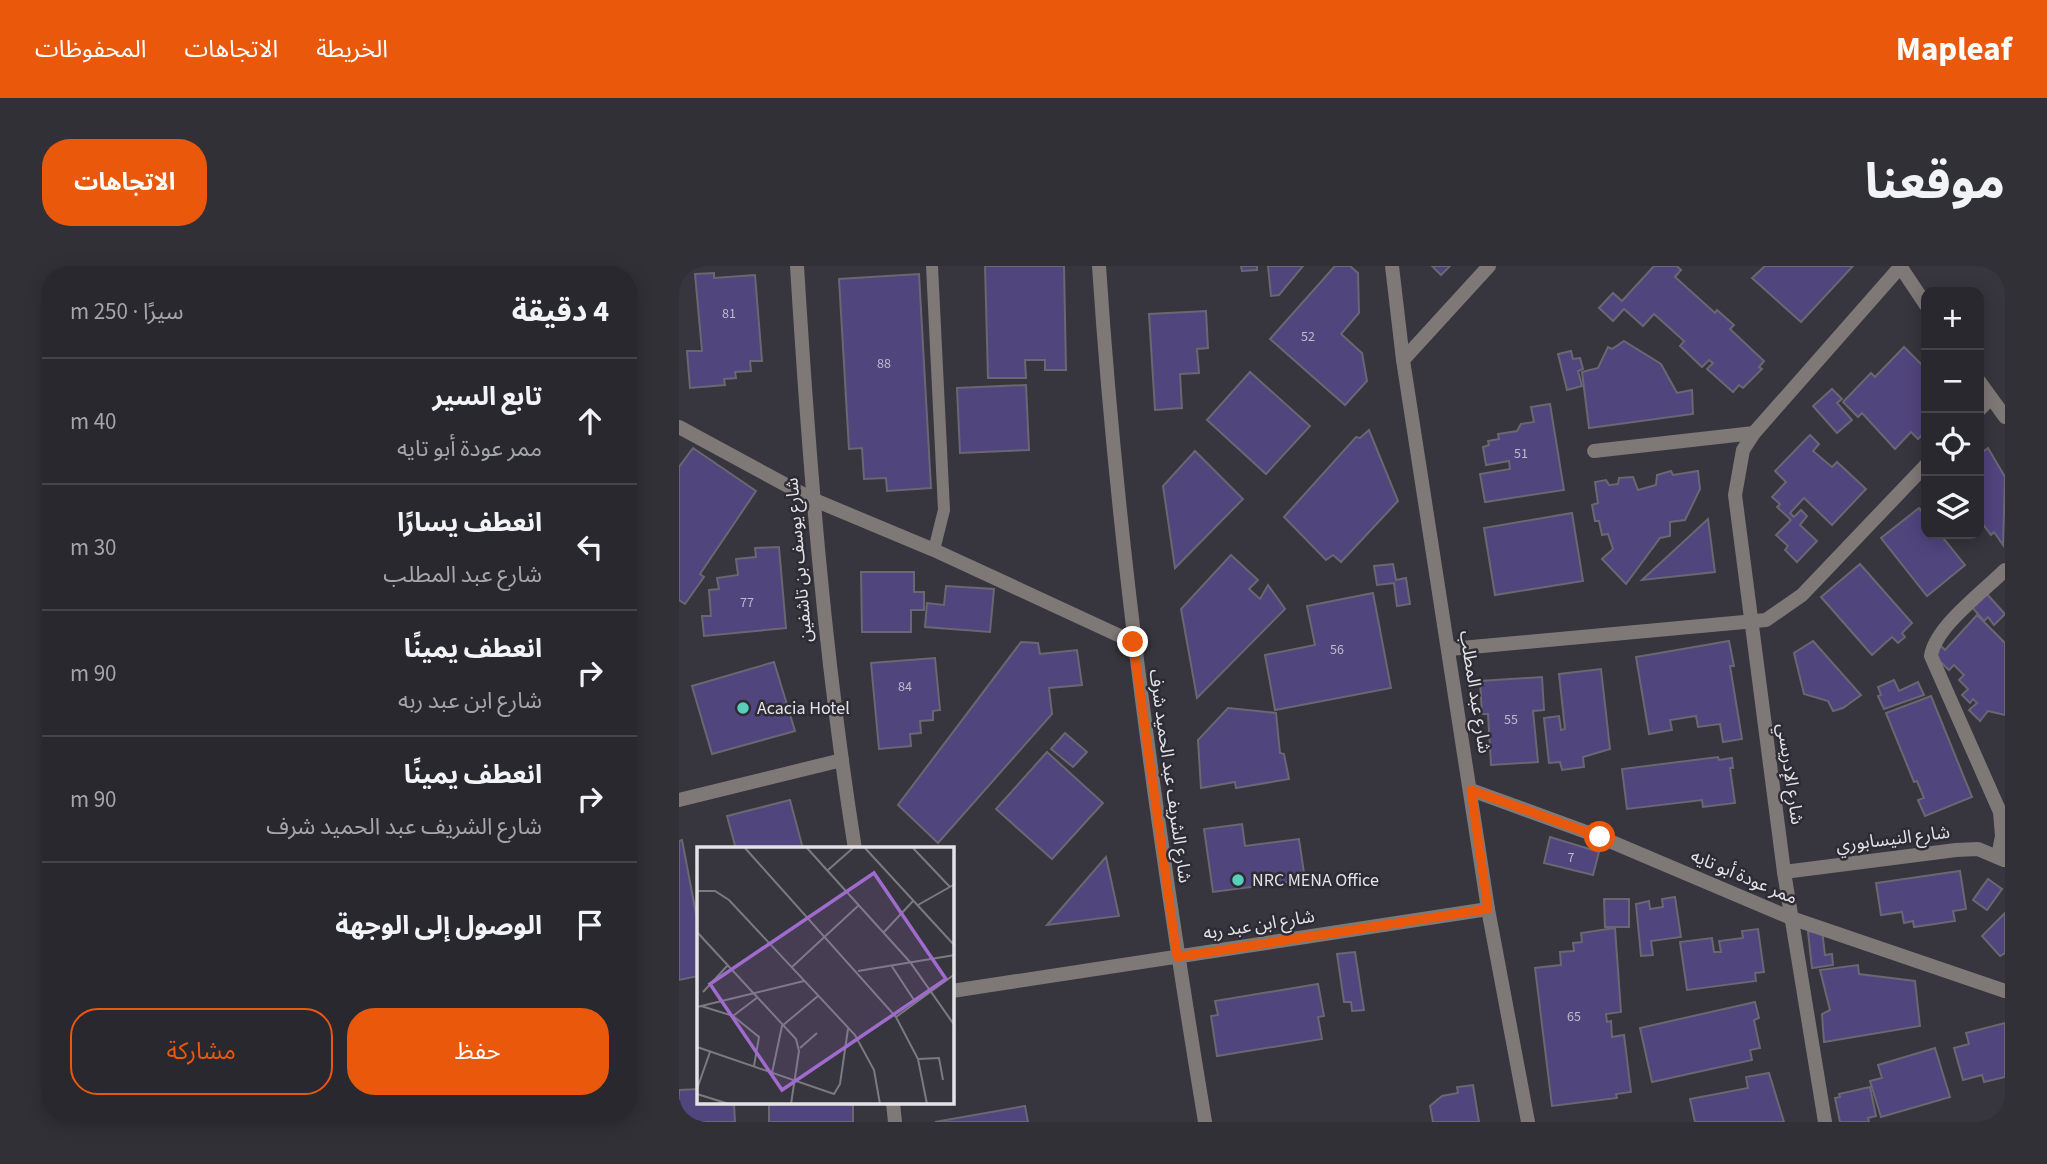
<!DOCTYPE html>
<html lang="ar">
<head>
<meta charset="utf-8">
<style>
	:root { --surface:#29282e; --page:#313036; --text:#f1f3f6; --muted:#a5a6aa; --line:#45444a; --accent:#ea580c }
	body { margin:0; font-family:"Source Sans 3","Noto Sans Arabic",sans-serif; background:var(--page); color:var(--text); direction:rtl }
	.controls { position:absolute; right:21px; top:21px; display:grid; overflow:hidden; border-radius:14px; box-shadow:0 4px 18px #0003 }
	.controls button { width:63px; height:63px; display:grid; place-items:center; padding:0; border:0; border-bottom:2px solid var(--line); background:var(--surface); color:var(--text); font:35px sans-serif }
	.stop { position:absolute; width:21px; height:21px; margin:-16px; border:5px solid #ea580c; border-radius:50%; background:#fff }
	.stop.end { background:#ea580c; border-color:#fff; box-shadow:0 2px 7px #0008 }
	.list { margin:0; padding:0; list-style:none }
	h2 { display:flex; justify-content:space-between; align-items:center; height:91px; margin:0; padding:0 28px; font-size:30px }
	h2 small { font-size:23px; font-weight:400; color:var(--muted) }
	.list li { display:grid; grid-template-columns:46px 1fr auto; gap:21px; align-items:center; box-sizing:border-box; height:126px; padding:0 28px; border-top:2px solid var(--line) }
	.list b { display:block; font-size:26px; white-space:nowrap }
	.list p { margin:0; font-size:23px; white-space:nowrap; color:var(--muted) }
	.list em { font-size:23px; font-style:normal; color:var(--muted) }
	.actions { display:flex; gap:14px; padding:21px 28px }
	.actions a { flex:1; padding:16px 0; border:2px solid var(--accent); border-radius:28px; text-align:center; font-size:24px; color:var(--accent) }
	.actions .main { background:var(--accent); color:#fff }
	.icon { flex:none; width:38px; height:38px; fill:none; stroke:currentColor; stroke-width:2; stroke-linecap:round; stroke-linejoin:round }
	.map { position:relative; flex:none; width:1326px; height:856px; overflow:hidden; direction:ltr; border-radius:28px }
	header { display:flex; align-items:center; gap:42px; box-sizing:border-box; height:98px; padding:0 35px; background:var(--accent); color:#fff }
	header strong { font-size:33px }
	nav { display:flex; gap:38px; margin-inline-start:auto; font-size:24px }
	.intro { display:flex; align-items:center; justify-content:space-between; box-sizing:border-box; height:168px; padding:0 42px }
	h1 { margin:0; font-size:49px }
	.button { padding:18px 32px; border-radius:28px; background:var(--accent); color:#fff; font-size:24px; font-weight:700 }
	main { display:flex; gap:42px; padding:0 42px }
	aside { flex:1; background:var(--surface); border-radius:28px; box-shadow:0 4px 18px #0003 }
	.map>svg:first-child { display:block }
	.building { fill:#51457e; stroke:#696771; stroke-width:2 }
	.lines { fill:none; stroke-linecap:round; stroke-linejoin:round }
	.service { stroke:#7e7977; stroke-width:12 }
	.minor { stroke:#7e7977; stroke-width:14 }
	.tertiary { stroke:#7e7977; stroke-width:14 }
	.route { stroke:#ea580c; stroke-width:9 }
	.poi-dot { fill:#5acebd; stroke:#2d2b33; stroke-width:2.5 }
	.labels { text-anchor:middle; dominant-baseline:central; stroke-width:5; stroke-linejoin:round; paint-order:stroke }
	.number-label { font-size:14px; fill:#bebbcd }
	.street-label { font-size:18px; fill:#e3e2e7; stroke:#2d2b33 }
	.poi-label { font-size:18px; fill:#e3e2e7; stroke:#2d2b33; text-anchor:start }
	.inset-road { fill:none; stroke:#7c7a81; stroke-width:2 }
	.view { fill:#9f6ccd; fill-opacity:0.15; stroke:#9f6ccd; stroke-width:3.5 }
	.inset-edge { fill:none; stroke:#e3e2e7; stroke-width:3.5 }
</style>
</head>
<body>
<header>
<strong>Mapleaf</strong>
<nav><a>الخريطة</a><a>الاتجاهات</a><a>المحفوظات</a></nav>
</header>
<div class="intro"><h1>موقعنا</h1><a class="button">الاتجاهات</a></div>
<main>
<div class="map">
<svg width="1326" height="856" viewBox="0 0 1326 856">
	<rect width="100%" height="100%" fill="#37353d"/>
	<g class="building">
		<polygon points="306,0 385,0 387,104 366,104 366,94 346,94 347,112 309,112"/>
		<polygon points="562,0 578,0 578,4 563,5"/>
		<polygon points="589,0 624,0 600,29 592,30"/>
		<polygon points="656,0 671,0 679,7 680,47 662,68 683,87 688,115 666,139 591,73"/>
		<polygon points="753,0 771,0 762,9"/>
		<polygon points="975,0 998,0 1002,4 996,11 1036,47 1038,44 1055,59 1051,63 1085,95 1080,101 1083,103 1064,122 1060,119 1054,126 1028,103 1034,97 1030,94 1023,101 1001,80 1005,75 975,48 964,60 945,43 934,55 920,42 934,27 943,35"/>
		<polygon points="1086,0 1174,0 1122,56 1073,12"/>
		<polygon points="35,7 35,12 76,9 83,95 71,95 72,105 56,106 57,112 45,113 46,119 11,122 8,85 23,85 16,8"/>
		<polygon points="240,8 252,222 208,225 207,212 185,213 183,182 170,183 160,13"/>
		<polygon points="527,45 529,82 518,83 520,107 501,108 503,142 476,144 470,48"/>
		<polygon points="945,75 982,98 998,127 1013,124 1014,148 910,162 903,106 919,102 929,81 933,83"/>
		<polygon points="1225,81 1247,103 1247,165 1239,173 1232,166 1216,183 1183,147 1179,151 1164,136 1192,107 1196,111"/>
		<polygon points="892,85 894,93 901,92 904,103 899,105 903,120 888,124 879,88"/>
		<polygon points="571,106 631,160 587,208 528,154"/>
		<polygon points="347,119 350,184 281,187 278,122"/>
		<polygon points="1153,123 1163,133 1158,137 1173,154 1158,167 1134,140"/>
		<polygon points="871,138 885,224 806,236 801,208 831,203 830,195 807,199 804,181 810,179 809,175 820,173 819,168 838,165 842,158 855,156 852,141"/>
		<polygon points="690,164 719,235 662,296 654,289 647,294 605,251 677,171 681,172"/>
		<polygon points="1131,169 1140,178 1134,185 1153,201 1158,196 1187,223 1153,259 1125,232 1111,247 1115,251 1122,244 1128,250 1121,259 1138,275 1118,296 1106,284 1109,280 1097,269 1112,254 1098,241 1101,238 1093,231 1107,216 1096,205"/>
		<polygon points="14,182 77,225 21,308 25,311 6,338 0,334 0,201"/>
		<polygon points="1309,182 1326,211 1324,279 1315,266 1312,269 1300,253 1300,189"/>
		<polygon points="516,185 564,233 496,302 484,220"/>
		<polygon points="992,205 994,209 1019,205 1021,223 1006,254 991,256 991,270 981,272 947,318 923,293 934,283 929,268 923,269 920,255 916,255 913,239 919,237 916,216 927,214 930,219 939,218 940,212 954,211 959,224 977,219 978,209"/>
		<polygon points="1240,242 1247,250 1247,268 1261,268 1286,299 1248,330 1202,272"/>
		<polygon points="893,247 904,315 816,329 805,262"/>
		<polygon points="1029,253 1036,306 963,314"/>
		<polygon points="100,281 107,362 25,370 23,350 32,350 30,324 40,323 38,312 59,309 57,293 77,291 76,282"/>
		<polygon points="552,289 579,314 570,323 581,333 589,319 606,343 518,432 502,343"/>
		<polygon points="714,298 717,314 727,312 731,338 718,340 715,317 698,319 695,300"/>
		<polygon points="1181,298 1233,357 1223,367 1226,371 1219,377 1213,371 1193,389 1142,331"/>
		<polygon points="182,306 235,306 235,326 245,326 245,344 232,344 232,366 183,366"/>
		<polygon points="267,320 315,323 311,366 246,361 248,337 265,339"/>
		<polygon points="694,327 712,422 596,444 586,389 636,379 628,340"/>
		<polygon points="1307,327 1326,348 1315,359 1309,351 1305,355 1292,340"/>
		<polygon points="1298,349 1326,377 1326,449 1309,445 1301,455 1290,444 1298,437 1294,433 1291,437 1283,429 1289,423 1280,414 1285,409 1275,399 1270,404 1253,388 1261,379 1266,384"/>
		<polygon points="1050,375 1055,400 1051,400 1063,473 1044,476 1041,458 1019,461 1017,450 991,454 993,464 970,468 957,391"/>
		<polygon points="1134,375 1182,429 1164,442 1154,445 1149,435 1125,428 1115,387"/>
		<polygon points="342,376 359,377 361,388 398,384 403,419 370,422 373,448 259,577 219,539"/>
		<polygon points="256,392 261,444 254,445 254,454 241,455 242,467 231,468 232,480 200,483 192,397"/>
		<polygon points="95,396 116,465 33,488 13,420"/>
		<polygon points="922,403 931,483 904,491 905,501 883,504 881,496 870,497 865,452 880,450 882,464 886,463 880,408"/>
		<polygon points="863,411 865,444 854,445 859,496 812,499 809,448 803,448 801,415"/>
		<polygon points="1215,414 1220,425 1239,416 1245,429 1205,443 1199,430 1202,429 1199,421"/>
		<polygon points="1252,430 1293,531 1246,550 1239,534 1245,532 1238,515 1235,516 1207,447"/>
		<polygon points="549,442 597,447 601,487 605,488 610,513 557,522 556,516 522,522 519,474"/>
		<polygon points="386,467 408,486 394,501 372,483"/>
		<polygon points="368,486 424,537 373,593 317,543"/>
		<polygon points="1039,491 1040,494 1053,492 1054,502 1051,502 1056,537 1024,541 1023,534 948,543 943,503"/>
		<polygon points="111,534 124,583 57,583 48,550"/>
		<polygon points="563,558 566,580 620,573 626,614 534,626 525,563"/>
		<polygon points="871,571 920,586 914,609 865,597"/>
		<polygon points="3,574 19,658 19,710 0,714 0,575"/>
		<polygon points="427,591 440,650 368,659"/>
		<polygon points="1281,605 1287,643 1274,645 1276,655 1235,661 1234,655 1225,657 1223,646 1202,649 1197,617"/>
		<polygon points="1309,613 1323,623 1308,644 1294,634"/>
		<polygon points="996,631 1002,671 972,675 974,689 962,690 957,638 970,635 971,643 984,641 983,633"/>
		<polygon points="925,633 950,633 950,661 926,661"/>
		<polygon points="1326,647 1326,687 1321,690 1303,670"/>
		<polygon points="936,662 942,746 927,748 928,756 932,755 933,771 945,769 952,826 937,828 938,832 873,840 856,702 882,699 881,686 895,685 894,677 903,676 902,667"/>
		<polygon points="1079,663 1085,706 1076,707 1077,715 1008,724 1001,676 1033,672 1035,686 1042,686 1040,675 1064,672 1063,665"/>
		<polygon points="1143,664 1146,689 1153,688 1154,699 1133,702 1129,666"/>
		<polygon points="676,686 685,744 673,745 672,736 665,736 658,688"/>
		<polygon points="1179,699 1180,708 1236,715 1241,760 1145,776 1143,748 1151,744 1141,704"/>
		<polygon points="639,718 645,750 639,751 643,773 538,790 532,750 539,749 536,735"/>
		<polygon points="1076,736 1080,752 1075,754 1081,782 1071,784 1073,794 973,816 961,762"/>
		<polygon points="1326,757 1326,811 1305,816 1303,809 1284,814 1275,782 1290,778 1287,767"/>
		<polygon points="1256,782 1271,831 1202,851 1191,815 1203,812 1199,799"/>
		<polygon points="1090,807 1105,856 1016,856 1011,833 1069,822 1067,811"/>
		<polygon points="794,819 800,856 754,856 751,840 763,830 779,827 778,821"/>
		<polygon points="1191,821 1197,850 1189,852 1190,856 1161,856 1156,832 1161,831 1160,828"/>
		<polygon points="19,823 19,837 55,837 56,856 0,856 0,824"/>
		<rect x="90" y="837" width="84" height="19"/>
		<polygon points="346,840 349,856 256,856"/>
	</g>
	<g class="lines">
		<polyline class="service" points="253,0 265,244 255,284"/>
		<g class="minor">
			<path d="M118 0C130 195 145 389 176 583"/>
			<polyline points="713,0 724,94 809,643 849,856"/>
			<polyline points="1221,0 1247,39"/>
			<polyline points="724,94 810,0"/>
			<polyline points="1300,115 1326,151"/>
			<polyline points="1300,144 1312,132"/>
			<polyline points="0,161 133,233 255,284 454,376"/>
			<polyline points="915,185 1075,167"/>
			<polyline points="771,383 1087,354 1123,329 1247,199"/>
			<polyline points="792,524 921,571 1112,652 1326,725"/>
			<polyline points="0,534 163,494"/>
			<path d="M1319 590 1323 570 1321 546 1252 390C1256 361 1305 325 1326 304"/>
			<polyline points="1105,606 1277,584 1299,583 1325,594"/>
			<polyline points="273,725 809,643"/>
			<polyline points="214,837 216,856"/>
			<polyline points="1146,856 1105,606 1056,229 1064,184 1075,167 1222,0"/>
			<polyline points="1325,856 1326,856"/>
		</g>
		<path class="tertiary" d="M420 0C439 288 479 572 526 856"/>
	</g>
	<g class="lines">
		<polyline class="route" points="454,376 498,691 809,643 792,524 921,571"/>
	</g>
	<g class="poi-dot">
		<circle cx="64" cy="442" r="7"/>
		<circle cx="559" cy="614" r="7"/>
	</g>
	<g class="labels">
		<g class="number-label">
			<text x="50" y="48">81</text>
			<text x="629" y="71">52</text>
			<text x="205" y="98">88</text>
			<text x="842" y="188">51</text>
			<text x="68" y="337">77</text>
			<text x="658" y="384">56</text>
			<text x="226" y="421">84</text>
			<text x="832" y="454">55</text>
			<text x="892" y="592">7</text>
			<text x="895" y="751">65</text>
		</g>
		<g class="street-label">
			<text transform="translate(120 294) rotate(-95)">شارع يوسف بن تاشفين</text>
			<text transform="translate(796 426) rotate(81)">شارع عبد المطلب</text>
			<text transform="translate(1111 508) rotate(82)">شارع الإدريسي</text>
			<text transform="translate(491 510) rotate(82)">شارع الشريف عبد الحميد شرف</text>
			<text transform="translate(1214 573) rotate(-7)">شارع النيسابوري</text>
			<text transform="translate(1065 611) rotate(23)">ممر عودة أبو تايه</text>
			<text transform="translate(580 659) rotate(-9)">شارع ابن عبد ربه</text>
		</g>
		<g class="poi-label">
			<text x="78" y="442">Acacia Hotel</text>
			<text x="573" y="614">NRC MENA Office</text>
		</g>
	</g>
	<g transform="translate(18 581)">
		<rect width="257" height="257" fill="#37353d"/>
		<path class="inset-road" d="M48 1 199 170 221 212 230 257M110 1 213 115 258 179M168 1 258 99M216 1 253 40M131 23 156 1M0 44H18L32 53 158 188 177 223 183 257M221 58 258 37M0 85 99 192 102 204 94 257M187 85 217 53M194 118 219 156M95 120 162 58M161 124 258 108M6 145 31 118M4 159 36 169 61 150M0 160 107 134M36 169 62 190 57 219M199 170 258 127M0 200 137 247 143 237 151 182M103 201 120 186M221 212 242 211 246 233M75 226 85 179 121 149M0 242 13 205M0 247 32 257"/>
		<path class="view" d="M177 26 249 132 85 243 13 137Z"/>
		<rect width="257" height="257" class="inset-edge"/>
	</g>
</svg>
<div class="controls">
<button>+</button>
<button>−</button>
<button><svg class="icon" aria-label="locate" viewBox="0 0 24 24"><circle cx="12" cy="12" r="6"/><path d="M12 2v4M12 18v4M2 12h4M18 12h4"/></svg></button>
<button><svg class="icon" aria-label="layers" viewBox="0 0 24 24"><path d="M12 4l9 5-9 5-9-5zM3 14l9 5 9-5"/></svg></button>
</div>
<div class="stop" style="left:921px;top:571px"></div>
<div class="stop end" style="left:454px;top:376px"></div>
</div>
<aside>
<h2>4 دقيقة<small>سيرًا · 250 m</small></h2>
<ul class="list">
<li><svg class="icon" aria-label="ahead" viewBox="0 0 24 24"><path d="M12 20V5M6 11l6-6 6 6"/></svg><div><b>تابع السير</b><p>ممر عودة أبو تايه</p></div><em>40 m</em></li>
<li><svg class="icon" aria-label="left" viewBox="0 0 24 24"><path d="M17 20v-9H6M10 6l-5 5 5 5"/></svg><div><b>انعطف يسارًا</b><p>شارع عبد المطلب</p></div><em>30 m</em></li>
<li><svg class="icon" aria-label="right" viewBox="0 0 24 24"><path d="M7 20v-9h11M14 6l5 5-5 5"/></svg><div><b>انعطف يمينًا</b><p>شارع ابن عبد ربه</p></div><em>90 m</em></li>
<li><svg class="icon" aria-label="right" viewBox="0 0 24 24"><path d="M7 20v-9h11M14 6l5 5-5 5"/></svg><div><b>انعطف يمينًا</b><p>شارع الشريف عبد الحميد شرف</p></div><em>90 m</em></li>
<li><svg class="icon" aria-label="arrive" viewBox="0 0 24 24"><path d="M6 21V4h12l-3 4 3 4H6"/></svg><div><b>الوصول إلى الوجهة</b></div></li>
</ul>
<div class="actions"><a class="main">حفظ</a><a>مشاركة</a></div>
</aside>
</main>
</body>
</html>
